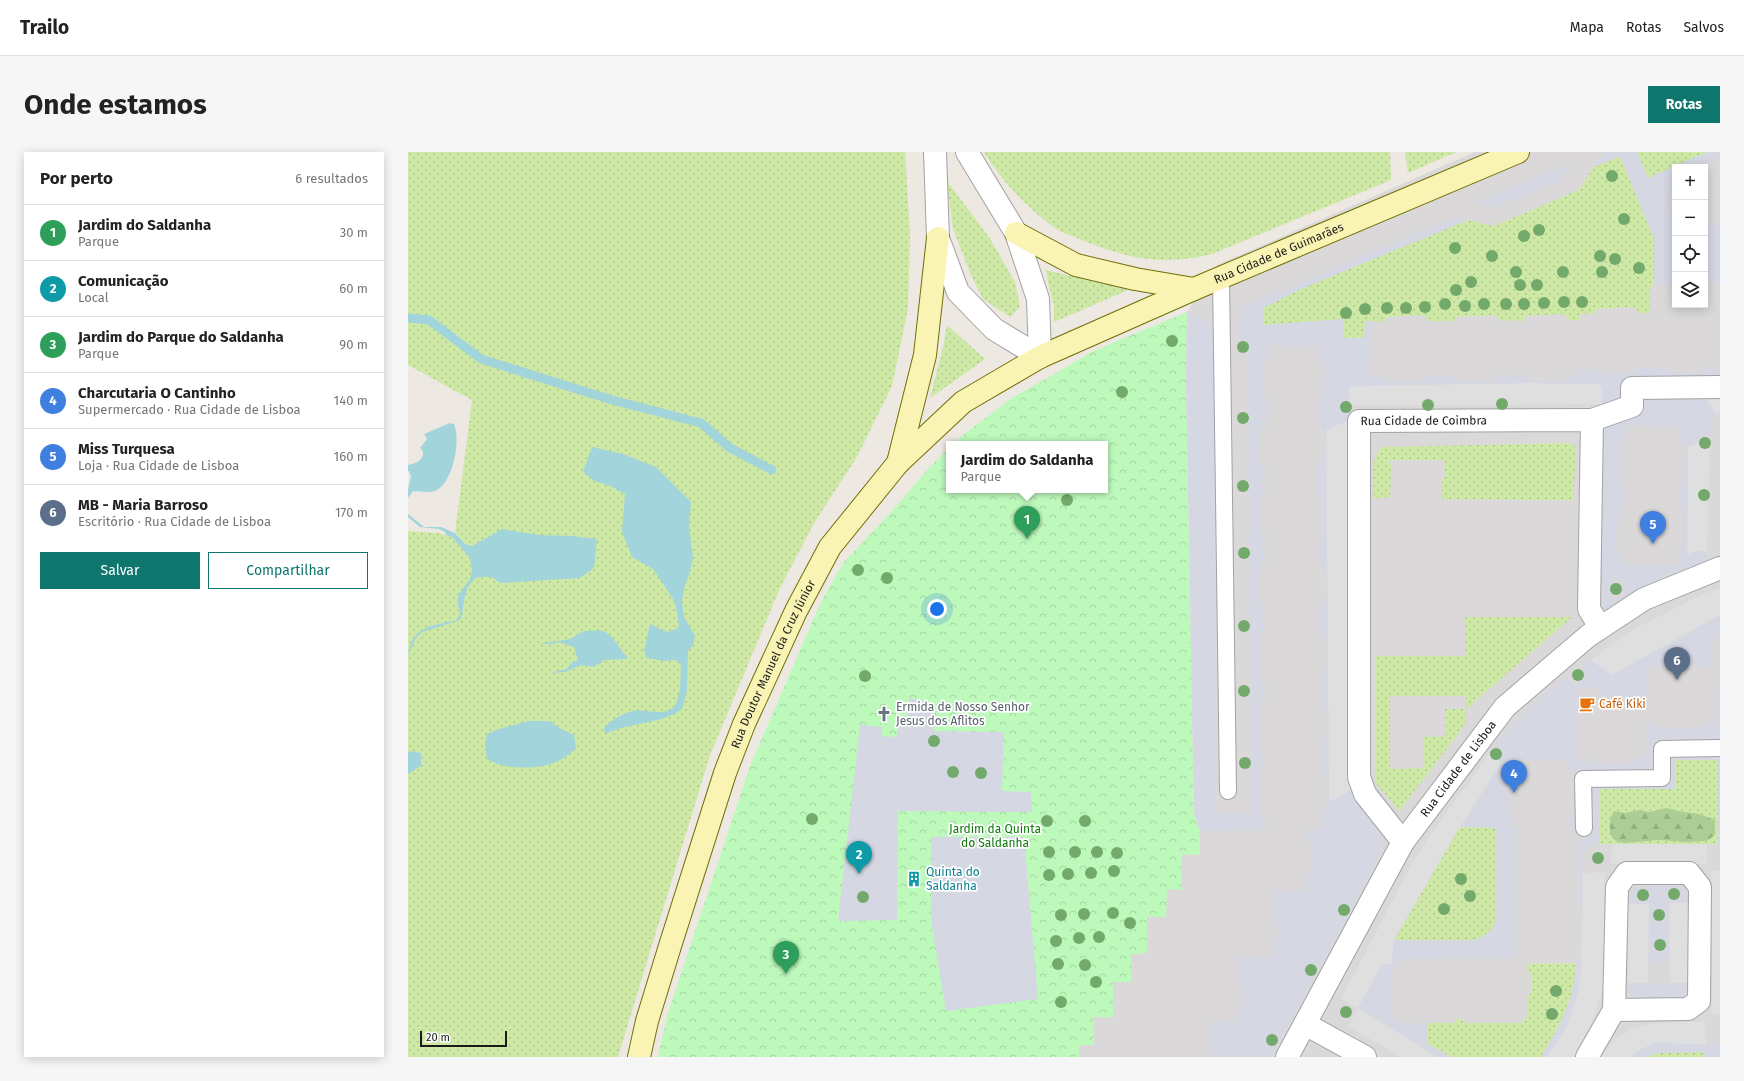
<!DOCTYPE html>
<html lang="pt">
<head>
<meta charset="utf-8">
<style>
	:root { --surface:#fff; --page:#f6f6f6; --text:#222; --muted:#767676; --line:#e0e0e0; --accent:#0f766e }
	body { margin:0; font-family:"Fira Sans",sans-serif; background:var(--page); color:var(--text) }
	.controls { position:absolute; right:12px; top:12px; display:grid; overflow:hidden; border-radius:0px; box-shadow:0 2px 10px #0003 }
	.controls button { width:36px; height:36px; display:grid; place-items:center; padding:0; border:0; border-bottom:1px solid var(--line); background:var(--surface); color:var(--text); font:20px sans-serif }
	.scale { position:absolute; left:12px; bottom:10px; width:87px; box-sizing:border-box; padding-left:4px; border:2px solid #1b1b1b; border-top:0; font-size:11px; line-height:14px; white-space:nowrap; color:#1b1b1b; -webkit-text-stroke:3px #fff; paint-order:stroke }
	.you { position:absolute; left:529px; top:457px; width:14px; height:14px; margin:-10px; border:3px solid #fff; border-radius:50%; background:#1a73e8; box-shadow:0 0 0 6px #1a73e833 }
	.badge { display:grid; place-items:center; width:26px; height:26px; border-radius:50%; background:var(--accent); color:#fff; font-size:13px; font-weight:700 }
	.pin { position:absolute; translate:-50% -33px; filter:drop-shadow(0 1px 2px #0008) }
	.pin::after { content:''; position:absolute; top:21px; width:14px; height:12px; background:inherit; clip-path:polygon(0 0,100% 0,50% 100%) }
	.popup { position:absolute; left:538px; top:289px; width:162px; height:52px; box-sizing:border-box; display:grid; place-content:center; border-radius:0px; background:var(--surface); filter:drop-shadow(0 1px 3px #0005); font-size:13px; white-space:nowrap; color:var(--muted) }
	.popup b { font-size:15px; color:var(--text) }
	.popup::after { content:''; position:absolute; left:50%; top:100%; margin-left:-8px; border:8px solid transparent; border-top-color:var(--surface) }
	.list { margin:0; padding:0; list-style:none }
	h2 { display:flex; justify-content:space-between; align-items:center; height:52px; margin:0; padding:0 16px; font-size:17px }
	h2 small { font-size:13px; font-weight:400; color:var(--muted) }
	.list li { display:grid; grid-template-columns:26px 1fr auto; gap:12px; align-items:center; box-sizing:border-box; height:56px; padding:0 16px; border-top:1px solid var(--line) }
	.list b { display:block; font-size:15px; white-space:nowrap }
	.list p { margin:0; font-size:13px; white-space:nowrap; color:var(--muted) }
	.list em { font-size:13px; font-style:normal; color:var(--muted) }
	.actions { display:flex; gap:8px; padding:12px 16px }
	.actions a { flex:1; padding:9px 0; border:1px solid var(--accent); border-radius:0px; text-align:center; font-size:14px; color:var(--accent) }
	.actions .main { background:var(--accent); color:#fff }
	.icon { flex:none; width:22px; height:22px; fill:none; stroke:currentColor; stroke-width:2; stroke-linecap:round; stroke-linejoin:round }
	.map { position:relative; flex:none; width:1312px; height:905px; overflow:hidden; border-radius:0px }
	header { display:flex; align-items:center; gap:24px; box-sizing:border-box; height:56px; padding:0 20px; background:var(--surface); border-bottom:1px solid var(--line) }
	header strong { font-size:19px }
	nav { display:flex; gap:22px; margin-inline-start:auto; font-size:14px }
	.intro { display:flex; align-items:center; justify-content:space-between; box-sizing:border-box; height:96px; padding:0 24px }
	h1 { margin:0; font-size:28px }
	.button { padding:10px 18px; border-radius:0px; background:var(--accent); color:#fff; font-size:14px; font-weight:700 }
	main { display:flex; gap:24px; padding:0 24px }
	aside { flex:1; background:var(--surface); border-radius:0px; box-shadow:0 2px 10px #0003 }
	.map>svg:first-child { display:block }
	.residential { fill:#dad8d9; fill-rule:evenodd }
	.grass { fill:url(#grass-dots); fill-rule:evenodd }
	.forest { fill:url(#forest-firs) }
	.park { fill:url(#park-crowns) }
	.parking { fill:#dfdfdf }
	.plaza { fill:#d5d7e3; fill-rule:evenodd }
	.water { fill:#a1d5db }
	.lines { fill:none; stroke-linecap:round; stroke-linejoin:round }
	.stream { stroke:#a1d5db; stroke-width:9 }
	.service-casing { stroke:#a2a2a2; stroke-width:18 }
	.pedestrian-casing { stroke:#a2a2a2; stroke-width:24 }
	.minor-casing { stroke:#a2a2a2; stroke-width:24 }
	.secondary-casing { stroke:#706f05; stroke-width:24 }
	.service { stroke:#fff; stroke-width:16 }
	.pedestrian { stroke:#fff; stroke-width:22 }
	.minor { stroke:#fff; stroke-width:22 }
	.secondary { stroke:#f9f4b3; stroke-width:22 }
	.tree { fill:#73aa6b }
	.labels { text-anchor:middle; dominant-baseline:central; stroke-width:3.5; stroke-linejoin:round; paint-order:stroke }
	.street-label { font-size:12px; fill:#1b1b1b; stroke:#fff }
	.food-label { font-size:12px; fill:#c56008; stroke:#fff; text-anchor:start }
	.worship-label { font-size:12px; fill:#5b616d; stroke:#fff; text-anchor:start }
	.park-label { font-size:12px; fill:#0f780b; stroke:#fff }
	.culture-label { font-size:12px; fill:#0d838f; stroke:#fff; text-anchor:start }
</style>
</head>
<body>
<header>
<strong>Trailo</strong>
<nav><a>Mapa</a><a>Rotas</a><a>Salvos</a></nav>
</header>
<div class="intro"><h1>Onde estamos</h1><a class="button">Rotas</a></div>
<main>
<aside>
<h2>Por perto<small>6 resultados</small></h2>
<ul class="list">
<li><span class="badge" style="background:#2e9e5b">1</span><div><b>Jardim do Saldanha</b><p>Parque</p></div><em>30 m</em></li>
<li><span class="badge" style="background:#0f9aa8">2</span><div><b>Comunicação</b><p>Local</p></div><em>60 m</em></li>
<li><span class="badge" style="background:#2e9e5b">3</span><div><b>Jardim do Parque do Saldanha</b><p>Parque</p></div><em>90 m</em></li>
<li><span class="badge" style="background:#3f7fe0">4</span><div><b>Charcutaria O Cantinho</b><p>Supermercado · Rua Cidade de Lisboa</p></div><em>140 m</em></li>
<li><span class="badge" style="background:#3f7fe0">5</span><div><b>Miss Turquesa</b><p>Loja · Rua Cidade de Lisboa</p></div><em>160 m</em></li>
<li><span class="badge" style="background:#5c6f8a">6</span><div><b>MB - Maria Barroso</b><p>Escritório · Rua Cidade de Lisboa</p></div><em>170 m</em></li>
</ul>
<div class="actions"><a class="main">Salvar</a><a>Compartilhar</a></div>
</aside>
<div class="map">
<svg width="1312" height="905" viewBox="0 0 1312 905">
	<defs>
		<pattern id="grass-dots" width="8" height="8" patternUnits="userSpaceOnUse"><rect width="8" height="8" fill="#cee8a6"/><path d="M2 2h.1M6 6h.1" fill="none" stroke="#b0c68e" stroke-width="1.8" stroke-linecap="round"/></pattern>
		<pattern id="forest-firs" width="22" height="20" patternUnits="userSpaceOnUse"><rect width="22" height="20" fill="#accd95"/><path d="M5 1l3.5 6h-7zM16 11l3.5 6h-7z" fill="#93af80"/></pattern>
		<pattern id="park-crowns" width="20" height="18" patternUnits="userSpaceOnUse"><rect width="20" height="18" fill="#bef9bc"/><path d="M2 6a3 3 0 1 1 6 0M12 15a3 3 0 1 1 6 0" fill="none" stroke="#a3d5a1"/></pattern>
	</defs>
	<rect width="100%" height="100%" fill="#ede8e1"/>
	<path class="residential" d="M1067 0H1312V905H671V893H686V865H705V830L723 802 739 801V765L759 737H774V702H792L785 597 779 160 809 113ZM1267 15H1297V153H1267Z"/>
	<g class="grass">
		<polygon points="0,0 497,0 502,83 500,156 484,234 450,303 405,373 372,436 302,603 210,905 0,905 0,379 30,381 44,385 62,405 57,392 47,381 64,248 0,213"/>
		<path d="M576 0H982L983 28 804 102C756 114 719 107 674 88 665 84 654 81 646 75 619 56 594 29 576 0Z"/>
		<polygon points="997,0 1048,0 1000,21"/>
		<polygon points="1229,0 1299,0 1240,26"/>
		<polygon points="1212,4 1246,86 1246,132 1242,136 1242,161 1229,161 1229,157 1224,155 1189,157 1185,162 1172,162 1172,168 1159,168 1159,165 1155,162 1119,164 1116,166 1115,169 1089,168 1089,165 1085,163 1049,165 1045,169 1019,169 1019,166 1015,163 979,165 975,170 957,169 957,186 935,186 935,168 855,174 855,156 895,136 1060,68 1086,74 1171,38 1186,15"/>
		<polygon points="539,29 581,85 607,130 612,155 602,165 575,147 563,123 545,77"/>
		<polygon points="638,118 720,138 646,170 646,153 641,135"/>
		<polygon points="539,173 577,207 522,246 536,191"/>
		<path d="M1161 291 1168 295 1165 348 1034 347V327L1037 326 1036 308H981V312L983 313 982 346H966C966 330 961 307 974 295Z"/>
		<path d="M1057 465H1164L1058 557V571L993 657 990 658 968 631 967 627V504H1057ZM982 544H1058V557H1037L1038 584 1015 585 1016 616 982 617Z"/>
		<polygon points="1267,608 1311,608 1310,692 1191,692 1191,637 1267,637"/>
		<path d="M1052 675H1088V769C1083 780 1077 784 1065 788H986Z"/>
		<path d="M1168 811C1166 847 1152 875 1133 905H1043L1020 892V871H1048V867H1055V871H1115V866H1119V842H1124V821H1119V812Z"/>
		<polygon points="1296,900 1296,905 1238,905 1250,901"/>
	</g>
	<polygon class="forest" points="1258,656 1270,659 1291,662 1307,668 1307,683 1298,689 1277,690 1252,688 1215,691 1206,688 1202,682 1202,667 1206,659 1217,661 1231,658 1241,660"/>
	<polygon class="park" points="779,160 778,227 786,662 792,679 792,703 774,702 774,738 759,737 758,765 739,765 739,801 723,802 723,830 705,830 705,865 686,865 686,893 671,893 671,905 250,905 259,864 342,614 412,452 435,411 484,359 519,318 541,296 541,338 697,338 697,292 545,292 555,283 605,245 643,224 683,200"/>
	<g class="parking">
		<polygon points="1123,231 1192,232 1194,236 1194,252 1099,253 1098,248 1092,247 1089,253 1025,253 1024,250 1020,247 1015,250 1014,253 941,253 941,234"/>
		<polygon points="1312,235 1312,260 1309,262 1289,236"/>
		<polygon points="941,268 943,638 921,651 918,278"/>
		<polygon points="1302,284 1299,403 1295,398 1289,399 1279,403 1280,295"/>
		<polygon points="1312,436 1312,463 1204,523 1182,508 1232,474 1291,444"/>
		<polygon points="1081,602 1085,608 1090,608 1094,612 1048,681 986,788 984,812 950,856 1030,905 992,905 941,874 950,856 933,847 1001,717 1020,686"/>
		<polygon points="1204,692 1299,692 1299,712 1203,712"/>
		<polygon points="1303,719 1312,719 1312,862 1304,862"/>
		<polygon points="1197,720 1195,836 1184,871 1167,905 1138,905 1160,872 1172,834 1175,721"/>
		<polygon points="1261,751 1280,751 1280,831 1262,831"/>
		<polygon points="1220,752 1241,752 1240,831 1220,831"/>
		<polygon points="1297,869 1298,893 1248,891 1234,897 1223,905 1193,905 1205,889 1227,875 1247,871"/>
	</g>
	<g class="plaza">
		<polygon points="1199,0 1229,0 1240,26 1299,0 1312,0 1312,4 1289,15 1267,15 1267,31 1258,50 1267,64 1267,132 1246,132 1246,86 1212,4 1186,15 1196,1"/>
		<polygon points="1165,10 1152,29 1087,55 1069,50"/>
		<path d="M1044 66 1060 68 895 136 855 156V173L935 167V186H956L957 169H963L962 225H979L981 230 1015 229 1018 228 1019 224H1049L1051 229H1086L1088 227V223L1119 224 1121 229H1155L1157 227 1158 223 1172 224 1173 217H1189L1191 222 1225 221 1227 220 1228 216H1259L1261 221 1295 220 1297 219 1298 215H1312V235L1289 236 1309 262 1302 270V284L1280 295 1279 403 1289 399 1295 398 1299 403 1298 411 1277 417 1203 458 1197 459 1191 456 1189 449 1194 236 1192 232 1123 231 941 234V268L918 278 921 650 943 638 964 668 971 686V705L863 905H805V902L800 900 801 869 830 870V856L836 855 835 839 831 836V805H865V790L870 788V772L866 769V739H898V724H904V690H897L896 678 913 677V662L916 661 918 658 919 626 913 624 912 591 917 590 918 588V556L917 554 913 553 912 521 917 519 918 487 916 484H912V452H915L917 449 918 417 911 414 912 383 916 380V346L915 344H910V313L915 309 916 280 914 276 911 275V246L916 241 917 212 911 207V194L859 193V205L854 208 853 244 859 247 858 274 852 277V312L858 316V329L857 341 852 344 851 380 857 383V409L851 412 850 448 856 451V478L852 482 851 526 856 528 857 538 856 549 851 552V595L856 598V619L851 622 852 664 857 667V678L792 679 786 662 778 227 779 160 793 164 805 176 806 661 843 660 840 189 830 188 832 162 834 158 840 153ZM1218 273 1272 274V289L1277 291 1276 328 1271 330V357L1275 361V397L1270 399 1269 413 1213 412V403L1209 400 1211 357 1216 355V332L1212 330V288L1217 283ZM1203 430H1215V445H1203ZM861 883 868 886 864 894 857 890Z"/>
		<polygon points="1312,69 1312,131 1297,131 1297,72 1302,73"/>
		<polygon points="1312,463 1312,482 1306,483 1306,514 1290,515 1286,511 1255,510 1250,515 1237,515 1237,548 1222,548 1219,544 1194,544 1194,535 1169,535 1167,548 1167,606 1180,607 1183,611 1224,611 1228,605 1238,605 1238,573 1247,572 1252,577 1292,577 1297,572 1307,572 1307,537 1312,537 1312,692 1310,692 1310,608 1268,608 1267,637 1191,637 1191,692 1182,694 1175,702 1172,834 1160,872 1138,905 1133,905 1148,880 1162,850 1167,824 1168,807 1172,807 1172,747 1167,747 1167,739 1172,739 1172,680 1166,680 1166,676 1161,675 1160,663 1164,663 1166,660 1166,620 1165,618 1160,618 1160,607 1105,608 1105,623 1101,623 1099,626 1099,657 1104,661 1104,676 1111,676 1112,682 1107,683 1107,806 990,807 990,812 984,812 984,866 988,866 988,871 1020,871 1020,892 1043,905 1030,905 950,856 974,812 984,812 986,788 1065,788 1076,785 1084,777 1088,769 1088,676 1052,675 1093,612 1090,608 1095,604 1095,599 1092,595 1088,594 1094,586 1128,550 1159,525 1168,534 1181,521 1173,512 1182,508 1204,523"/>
		<polygon points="501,546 525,551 525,579 596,580 594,639 623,640 624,660 490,659 489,768 430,769 452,573 474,575 474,584 489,585 489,574 499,575"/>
		<polygon points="523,685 616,685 630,847 538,859 523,768"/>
		<polygon points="1273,733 1280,740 1280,751 1261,751 1261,810 1241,810 1241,752 1220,752 1223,741 1230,735"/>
		<polygon points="1220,831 1280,831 1281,837 1271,848 1230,847 1221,838"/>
		<polygon points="1247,891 1312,893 1312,905 1296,905 1296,900 1250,901 1238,905 1223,905 1234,897"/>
	</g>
	<g class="water">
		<path d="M42 271 46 272C53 289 45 329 29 338 21 342 13 339 5 339L0 346V338L3 324 0 318V313C8 311 16 309 15 299L12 296 19 287 16 282Z"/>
		<path d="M184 295 215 302 248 315 283 350 281 373 285 406 281 423 277 432 274 449 276 465 287 484 285 493 280 499 279 538 274 557C251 573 222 570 197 582L196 576C203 568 214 562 225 559 235 557 257 564 265 556 274 546 272 525 273 513L268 508 256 509 239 506 236 499 242 472C254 477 259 485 271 474L268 455 265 447 245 417 224 405 214 380 217 342 202 334 187 329 175 320Z"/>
		<path d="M0 362 16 375H33L47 381 57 392 64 394 94 377 132 383 164 384 189 387 186 416 172 426 92 431 84 425C80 425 72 424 68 426 53 437 58 454 52 468L14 480 8 486 0 503C0 499 2 495 3 491 11 472 32 473 49 468L52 461 50 453V443L62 427 64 419 62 406 44 385 38 383 37 380 31 377 12 375 0 365Z"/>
		<path d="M176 479C181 479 190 478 195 479 206 483 211 497 219 505L218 507 197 508 186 515 172 513 158 520 141 521 159 517 163 511 170 508 166 495 151 490 144 492H131L162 487Z"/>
		<path d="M120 569H142L151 576 166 583 168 596C150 614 130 617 105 615 96 614 87 612 79 607L77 592 79 582 88 578Z"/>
		<polygon points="4,599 13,601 13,614 0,622 0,601"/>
	</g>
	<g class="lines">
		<polyline class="stream" points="0,166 21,168 73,207 204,248 293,271 322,296 364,318"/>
		<g class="service-casing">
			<g id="service">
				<polyline points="813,125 820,639"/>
				<polyline points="1176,676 1175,627 1254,626 1254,597 1312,596"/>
			</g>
		</g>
		<g class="pedestrian-casing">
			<polyline id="pedestrian" points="1184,268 1224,254 1224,236 1312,235"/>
		</g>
		<g class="minor-casing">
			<g id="minor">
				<polyline points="527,0 530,86 550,140 586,177 632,205"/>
				<polyline points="559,0 608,81 630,147 632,205"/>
				<path id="s1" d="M995 690 957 642 951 625V269L1184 268 1181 457 1192 475"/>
				<polygon points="1219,721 1281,721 1292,735 1291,849 1280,857 1206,858 1209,735"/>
				<polyline points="897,872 957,905"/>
				<path id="s2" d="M879 905 995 690 1097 555 1180 484 1236 447 1312 416"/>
				<polyline points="1179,905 1206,858"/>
			</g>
		</g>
		<g class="secondary-casing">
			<g id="secondary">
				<polyline points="608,81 668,113 727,127 786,137"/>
				<polyline points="490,311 517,203 530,86"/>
				<path id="s3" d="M231 905 239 869 262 794 317 621 336 572 388 459 422 395 490 311 555 250 632 205 786 137 1110 0"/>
			</g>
		</g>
		<use href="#service" class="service"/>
		<use href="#pedestrian" class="pedestrian"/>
		<use href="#minor" class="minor"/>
		<use href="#secondary" class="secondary"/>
	</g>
	<g class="tree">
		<circle cx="1204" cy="24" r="6"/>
		<circle cx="1216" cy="67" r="6"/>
		<circle cx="1131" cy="78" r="6"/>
		<circle cx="1116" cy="84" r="6"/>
		<circle cx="1047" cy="96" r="6"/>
		<circle cx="1084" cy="104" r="6"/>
		<circle cx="1192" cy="104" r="6"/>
		<circle cx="1207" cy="107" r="6"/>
		<circle cx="1231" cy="116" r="6"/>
		<circle cx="1108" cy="120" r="6"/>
		<circle cx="1155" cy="120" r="6"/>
		<circle cx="1194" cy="120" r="6"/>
		<circle cx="1063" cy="130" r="6"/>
		<circle cx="1112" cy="133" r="6"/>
		<circle cx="1129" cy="133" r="6"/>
		<circle cx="1048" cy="138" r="6"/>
		<circle cx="1156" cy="150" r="6"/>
		<circle cx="1174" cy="150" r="6"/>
		<circle cx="1136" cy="151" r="6"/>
		<circle cx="1037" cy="152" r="6"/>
		<circle cx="1076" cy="152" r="6"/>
		<circle cx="1098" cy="152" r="6"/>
		<circle cx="1116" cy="152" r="6"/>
		<circle cx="1057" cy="154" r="6"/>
		<circle cx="1017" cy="155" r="6"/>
		<circle cx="979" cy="156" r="6"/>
		<circle cx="998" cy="156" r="6"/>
		<circle cx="957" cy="157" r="6"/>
		<circle cx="938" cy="161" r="6"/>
		<circle cx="764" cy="189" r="6"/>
		<circle cx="835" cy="195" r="6"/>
		<circle cx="714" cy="240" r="6"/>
		<circle cx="1094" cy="252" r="6"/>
		<circle cx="1020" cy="253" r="6"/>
		<circle cx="938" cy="255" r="6"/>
		<circle cx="835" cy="266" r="6"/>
		<circle cx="1297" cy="291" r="6"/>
		<circle cx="835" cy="334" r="6"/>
		<circle cx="1296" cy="343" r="6"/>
		<circle cx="659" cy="348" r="6"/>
		<circle cx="836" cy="401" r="6"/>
		<circle cx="450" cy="418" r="6"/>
		<circle cx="479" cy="426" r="6"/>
		<circle cx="1208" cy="437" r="6"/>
		<circle cx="836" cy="474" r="6"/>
		<circle cx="1170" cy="523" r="6"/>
		<circle cx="457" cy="524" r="6"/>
		<circle cx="836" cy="539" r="6"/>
		<circle cx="526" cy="589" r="6"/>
		<circle cx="1088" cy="602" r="6"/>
		<circle cx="837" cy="611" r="6"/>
		<circle cx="545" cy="620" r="6"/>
		<circle cx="573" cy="621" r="6"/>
		<circle cx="404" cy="667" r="6"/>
		<circle cx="639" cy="669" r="6"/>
		<circle cx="677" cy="669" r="6"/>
		<circle cx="641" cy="700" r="6"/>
		<circle cx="667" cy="700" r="6"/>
		<circle cx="689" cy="700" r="6"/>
		<circle cx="709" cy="701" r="6"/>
		<circle cx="1190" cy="706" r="6"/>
		<circle cx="706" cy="719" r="6"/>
		<circle cx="683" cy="721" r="6"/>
		<circle cx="660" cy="722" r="6"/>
		<circle cx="641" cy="723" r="6"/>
		<circle cx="1053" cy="727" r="6"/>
		<circle cx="1266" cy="742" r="6"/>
		<circle cx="1235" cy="743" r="6"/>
		<circle cx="1062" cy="744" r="6"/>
		<circle cx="455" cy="745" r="6"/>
		<circle cx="1036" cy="757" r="6"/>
		<circle cx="936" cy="758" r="6"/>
		<circle cx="705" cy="761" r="6"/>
		<circle cx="676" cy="762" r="6"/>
		<circle cx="653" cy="763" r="6"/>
		<circle cx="1251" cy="763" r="6"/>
		<circle cx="722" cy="771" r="6"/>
		<circle cx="691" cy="785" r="6"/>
		<circle cx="671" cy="786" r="6"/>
		<circle cx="648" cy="789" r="6"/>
		<circle cx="1252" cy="793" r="6"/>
		<circle cx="650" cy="812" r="6"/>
		<circle cx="677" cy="813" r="6"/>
		<circle cx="903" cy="818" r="6"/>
		<circle cx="688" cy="830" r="6"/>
		<circle cx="1148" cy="839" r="6"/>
		<circle cx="653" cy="850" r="6"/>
		<circle cx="938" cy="860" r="6"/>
		<circle cx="1144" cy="862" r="6"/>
		<circle cx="864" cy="888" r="6"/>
	</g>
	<defs>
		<g id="cafe-bare" transform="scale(1.2)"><path d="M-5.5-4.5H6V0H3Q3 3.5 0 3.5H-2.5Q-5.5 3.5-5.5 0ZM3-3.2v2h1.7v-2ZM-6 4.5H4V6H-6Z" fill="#e8710a" stroke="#fff" stroke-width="2.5" paint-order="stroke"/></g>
		<g id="church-bare" transform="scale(1.2)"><path d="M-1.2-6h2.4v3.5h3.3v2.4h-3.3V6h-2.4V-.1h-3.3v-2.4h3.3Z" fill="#6b7280" stroke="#fff" stroke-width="2.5" paint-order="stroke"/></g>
		<g id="building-bare" transform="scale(1.2)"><path d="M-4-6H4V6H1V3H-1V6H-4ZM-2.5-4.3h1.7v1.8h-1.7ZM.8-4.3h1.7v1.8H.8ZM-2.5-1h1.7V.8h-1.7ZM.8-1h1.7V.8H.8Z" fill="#0f9aa8" stroke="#fff" stroke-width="2.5" paint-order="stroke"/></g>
	</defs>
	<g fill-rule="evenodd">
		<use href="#cafe-bare" x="1179" y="552"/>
		<use href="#church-bare" x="476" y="562"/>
		<use href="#building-bare" x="506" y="727"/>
	</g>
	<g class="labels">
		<g class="street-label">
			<text stroke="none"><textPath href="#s3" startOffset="1093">Rua Cidade de Guimarães</textPath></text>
			<text stroke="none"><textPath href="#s1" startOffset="500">Rua Cidade de Coimbra</textPath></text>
			<text stroke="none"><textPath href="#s3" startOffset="416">Rua Doutor Manuel da Cruz Júnior</textPath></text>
			<text stroke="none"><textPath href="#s2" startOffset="336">Rua Cidade de Lisboa</textPath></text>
		</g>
		<g class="food-label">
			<text x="1191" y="552">Café Kiki</text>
		</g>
		<g class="worship-label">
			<text x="488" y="555">Ermida de Nosso Senhor<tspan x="488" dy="14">Jesus dos Aflitos</tspan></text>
		</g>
		<g class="park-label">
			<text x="587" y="677">Jardim da Quinta<tspan x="587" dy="14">do Saldanha</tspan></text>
		</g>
		<g class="culture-label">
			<text x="518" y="720">Quinta do<tspan x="518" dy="14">Saldanha</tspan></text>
		</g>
	</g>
</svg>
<div class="controls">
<button>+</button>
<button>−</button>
<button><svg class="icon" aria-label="locate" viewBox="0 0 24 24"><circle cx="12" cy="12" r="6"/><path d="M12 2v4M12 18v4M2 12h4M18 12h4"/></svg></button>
<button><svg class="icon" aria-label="layers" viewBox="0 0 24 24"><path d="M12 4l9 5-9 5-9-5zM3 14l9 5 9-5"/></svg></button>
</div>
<div class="scale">20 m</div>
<div class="you"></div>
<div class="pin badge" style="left:619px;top:387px;background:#2e9e5b">1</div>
<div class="popup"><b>Jardim do Saldanha</b>Parque</div>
<div class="pin badge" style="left:451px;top:722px;background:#0f9aa8">2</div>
<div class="pin badge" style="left:378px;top:822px;background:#2e9e5b">3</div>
<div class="pin badge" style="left:1106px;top:641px;background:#3f7fe0">4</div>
<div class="pin badge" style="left:1245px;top:392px;background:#3f7fe0">5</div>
<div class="pin badge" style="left:1269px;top:528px;background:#5c6f8a">6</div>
</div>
</main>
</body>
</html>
